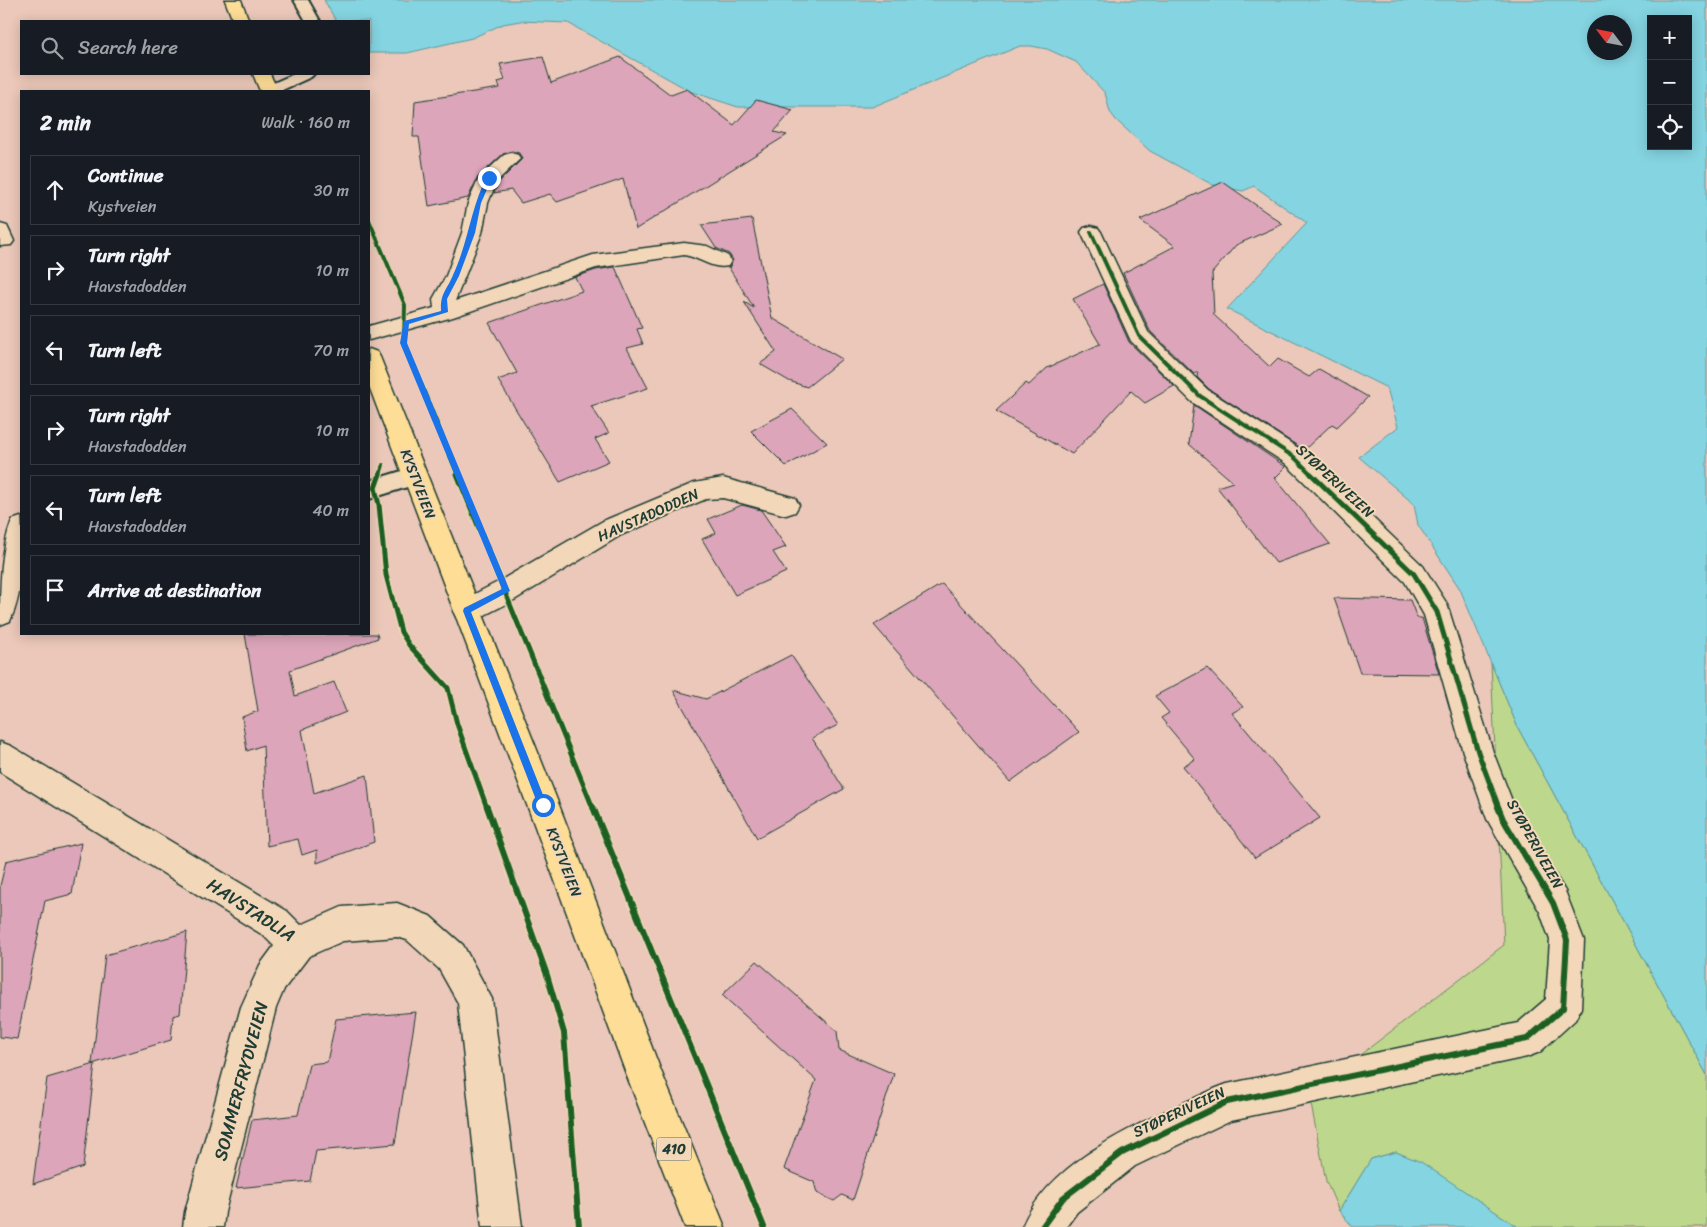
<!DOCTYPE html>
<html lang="en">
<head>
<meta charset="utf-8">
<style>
	:root { --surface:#171b24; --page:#242831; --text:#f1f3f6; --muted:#9ea1a6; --line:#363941 }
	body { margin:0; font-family:Sriracha,sans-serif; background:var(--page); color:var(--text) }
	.controls { position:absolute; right:15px; top:15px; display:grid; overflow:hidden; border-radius:0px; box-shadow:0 2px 12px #0003 }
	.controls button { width:45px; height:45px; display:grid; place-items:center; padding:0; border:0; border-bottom:1px solid var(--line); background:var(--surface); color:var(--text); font:25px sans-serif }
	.compass { position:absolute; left:1587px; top:15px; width:45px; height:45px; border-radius:50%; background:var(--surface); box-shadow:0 2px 12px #0003; rotate:302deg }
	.stop { position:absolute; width:15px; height:15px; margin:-11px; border:4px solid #1a73e8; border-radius:50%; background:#fff }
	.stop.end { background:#1a73e8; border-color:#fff; box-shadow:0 1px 5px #0008 }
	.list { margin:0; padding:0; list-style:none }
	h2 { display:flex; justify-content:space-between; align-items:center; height:65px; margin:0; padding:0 20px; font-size:21px }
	h2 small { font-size:16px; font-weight:400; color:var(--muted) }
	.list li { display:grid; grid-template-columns:32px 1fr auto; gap:15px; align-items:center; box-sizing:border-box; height:70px; margin:0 10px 10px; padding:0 10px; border:1px solid var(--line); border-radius:0px }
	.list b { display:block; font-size:19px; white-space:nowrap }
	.list p { margin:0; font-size:16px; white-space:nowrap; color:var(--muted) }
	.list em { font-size:16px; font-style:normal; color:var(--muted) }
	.icon { flex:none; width:28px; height:28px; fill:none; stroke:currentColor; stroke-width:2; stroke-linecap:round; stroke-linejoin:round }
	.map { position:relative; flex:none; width:1707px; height:1227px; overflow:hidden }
	.search { position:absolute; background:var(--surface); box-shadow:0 2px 12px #0003; left:20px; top:20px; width:350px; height:55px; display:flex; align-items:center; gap:12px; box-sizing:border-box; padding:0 18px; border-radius:0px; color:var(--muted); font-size:19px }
	.panel { position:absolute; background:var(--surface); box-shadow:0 2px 12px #0003; left:20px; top:90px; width:350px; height:545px; border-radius:0px }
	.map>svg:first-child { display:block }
	.green { fill:#bdd78d; stroke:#6e8a60 }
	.water { fill:#85d4e1; stroke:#5c989c; fill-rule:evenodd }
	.building { fill:#dca5b9; stroke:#1f3d34 }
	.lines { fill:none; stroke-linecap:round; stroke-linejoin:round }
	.lane-casing { stroke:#1f3d34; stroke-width:4 }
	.street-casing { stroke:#1f3d34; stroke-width:3 }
	.primary-casing { stroke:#1f3d34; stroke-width:3 }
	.lane { fill:#f2d7b9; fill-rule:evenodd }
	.street { fill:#f2d7b9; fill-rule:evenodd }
	.primary { fill:#fedd96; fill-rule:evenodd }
	.cycleway-far2-casing { stroke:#f2d7b9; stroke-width:6 }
	.cycleway-far1-casing { stroke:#f2d7b9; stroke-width:8 }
	.cycleway-casing { stroke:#f2d7b9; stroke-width:9 }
	.cycleway-far2 { stroke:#1b5e20; stroke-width:4 }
	.cycleway-far1 { stroke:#1b5e20; stroke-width:5 }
	.cycleway { stroke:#1b5e20; stroke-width:6 }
	.route { fill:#1a73e8 }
	.labels { text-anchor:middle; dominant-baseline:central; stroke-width:4; stroke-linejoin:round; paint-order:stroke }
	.shield { fill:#f2d7b9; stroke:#5e6b5c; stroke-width:1 }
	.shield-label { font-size:14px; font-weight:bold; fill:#1f3d34 }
	.street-label { font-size:15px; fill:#1f3d34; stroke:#f2d7b9 }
	.near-street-label { font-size:18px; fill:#1f3d34; stroke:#f2d7b9 }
</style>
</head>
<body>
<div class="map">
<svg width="1707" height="1227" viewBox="0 0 1707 1227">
	<rect width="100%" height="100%" fill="#ebc8b9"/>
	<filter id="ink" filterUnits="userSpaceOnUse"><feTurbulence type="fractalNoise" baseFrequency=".02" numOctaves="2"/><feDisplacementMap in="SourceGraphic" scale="10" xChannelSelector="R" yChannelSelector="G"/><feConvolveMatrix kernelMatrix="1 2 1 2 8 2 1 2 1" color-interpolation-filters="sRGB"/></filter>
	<g filter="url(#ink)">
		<polygon class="green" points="1491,663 1518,728 1707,1075 1707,1227 1518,1227 1421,1163 1396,1152 1371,1159 1339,1211 1326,1181 1309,1094 1504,945"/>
		<g class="water">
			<path d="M324 0H1707V1075L1518 728 1460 589 1418 525 1414 504 1359 457 1398 427 1387 388 1227 309 1307 223 1254 186 1243 191 1213 185 1150 151 1116 120 1110 112 1105 93 1076 62 1047 49 1031 46H1020L872 107H738L692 92 568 23 520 21 503 24 472 38 407 53H369V21H336ZM1651 19H1688V146H1651ZM1594 22H1624V52H1594Z"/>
			<polygon points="1396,1152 1421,1162 1518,1227 1353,1227 1339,1211 1371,1159"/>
		</g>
		<g class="building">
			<polygon points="543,57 551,83 620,57 671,95 687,89 734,125 756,100 793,110 774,132 787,135 636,229 623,179 557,202 550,194 521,203 511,190 494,193 499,182 522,159 519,153 512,151 503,154 478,177 468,198 429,206 419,137 413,137 415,101 500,88 498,82 505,80 500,64"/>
			<polygon points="1223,182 1283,224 1236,245 1212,273 1214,315 1270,367 1278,359 1309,377 1319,369 1368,397 1337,427 1332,424 1304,450 1209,389 1197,377 1198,372 1194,374 1150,331 1123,273 1175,246 1140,220"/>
			<polygon points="752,219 772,318 842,359 807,387 789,381 760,364 776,352 744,302 754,308 729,268 733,260 729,254 716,248 701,225"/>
			<polygon points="615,267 642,328 637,329 643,344 627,348 648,388 591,406 609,433 595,439 609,461 560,482 498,380 517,373 489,323 582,291 575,277 596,270"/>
			<polygon points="1103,284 1129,342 1174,386 1145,403 1131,391 1072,454 996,411 1026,383 1029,385 1047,368 1100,344 1073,299"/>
			<polygon points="1194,405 1286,467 1275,478 1330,544 1276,563 1217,487 1233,482 1189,444"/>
			<polygon points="792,409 827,443 786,466 751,431"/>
			<polygon points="742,505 761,510 786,547 773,552 786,572 735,595 702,539 716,533 708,519"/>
			<polygon points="942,584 1079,732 1010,782 874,625"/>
			<polygon points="1334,598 1410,600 1417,618 1422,618 1439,674 1360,673"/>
			<polygon points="245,634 377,634 378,638 290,670 295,696 334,682 346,712 302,730 314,793 367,775 374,842 317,863 317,850 302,855 298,839 267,846 263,745 247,751 242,717 258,711"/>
			<polygon points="791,655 838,725 812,738 844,789 757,838 673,690 706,699"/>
			<polygon points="1207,668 1243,707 1232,713 1320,818 1255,858 1183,766 1195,759 1161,718 1169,713 1155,696"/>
			<polygon points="81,843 72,894 45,901 17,1039 0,1037 0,886 6,861"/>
			<polygon points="187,932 180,1014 173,1016 171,1040 92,1064 105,955"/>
			<polygon points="757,961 837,1031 839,1050 894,1074 853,1200 842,1195 834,1201 817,1193 814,1182 784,1169 816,1080 722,995"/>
			<polygon points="416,1012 395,1144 316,1151 310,1181 236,1188 252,1120 298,1115 309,1064 327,1062 336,1019"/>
			<polygon points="95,1064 83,1167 33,1184 47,1078"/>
		</g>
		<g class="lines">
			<g class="lane-casing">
				<g id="lane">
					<polygon points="294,0 308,0 320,21 306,21"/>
					<polygon points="294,74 314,74 311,77 280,91 260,91 262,88"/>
					<polygon points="415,467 423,470 426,476 423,482 369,499 369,481"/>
				</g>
			</g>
			<g class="street-casing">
				<g id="street">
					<path d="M511 153 518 155 520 159 497 181 488 203 482 233 455 301 593 255 684 243 707 246 728 256 731 261 728 266C713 270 699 257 684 255L596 268 453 317 369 340V326L434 308 433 299 446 276 462 233 468 203 479 178 504 155Z"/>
					<polygon points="0,224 7,226 14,241 11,245 0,246"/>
					<path d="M1091 226 1098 228 1101 232 1148 332 1208 390 1303 451 1423 566 1447 604 1493 752 1516 811 1565 891 1584 940 1581 1008 1575 1020 1540 1052 1527 1057 1231 1120 1135 1166 1077 1212 1066 1227H1022C1052 1156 1149 1120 1214 1089L1227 1084 1518 1023 1546 999 1550 940 1540 912 1487 819 1463 752 1424 615 1405 582 1285 463 1192 402 1131 341 1081 232 1084 228Z"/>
					<polygon points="723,478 795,498 799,505 795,512 786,515 723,498 706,499 621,535 516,599 477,619 467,622 457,619 453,611 457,603 496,583 603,521 694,483"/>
					<path d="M21 517C23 550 25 590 10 621L0 625C0 590 0 551 12 520Z"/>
					<polygon points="0,742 11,746 287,911 301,925 342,907 397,903 430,916 463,945 492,999 522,1227 482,1227 458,1003 439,969 407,940 397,937 343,941 309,956 284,989 276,1008 225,1212 223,1227 183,1227 185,1212 241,1007 260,965 274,946 263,935 0,772"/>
				</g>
			</g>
			<g class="primary-casing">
				<g id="primary">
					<polygon points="225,0 241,0 249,21 233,21"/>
					<polygon points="253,74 270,74 278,91 260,91"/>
					<polygon points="369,349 377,352 380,357 559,805 661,1071 725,1227 685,1227 625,1071 527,805 369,386"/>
				</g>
			</g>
			<use href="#lane" class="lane"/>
			<use href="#street" class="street"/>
			<use href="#primary" class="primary"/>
			<g class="cycleway-far2-casing">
				<g id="cycleway-far2">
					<polyline points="369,220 405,305 404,343 458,475"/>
					<polyline points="1091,232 1139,336 1200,396 1294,457 1312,475"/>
					<polyline points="380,475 383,465"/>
				</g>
			</g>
			<g class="cycleway-far1-casing">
				<g id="cycleway-far1">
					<polyline points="380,474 375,488 379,505 386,575 401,632 409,645 448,688 457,724 487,808"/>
					<polyline points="457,474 593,808"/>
					<polyline points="1311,474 1414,574 1437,612 1478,752 1499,808"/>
				</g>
			</g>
			<g class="cycleway-casing">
				<g id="cycleway">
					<polyline points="487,807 547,975 564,1033 579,1227"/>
					<polyline points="593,807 764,1227"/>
					<polyline points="1042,1227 1063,1198 1122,1153 1227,1102 1527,1039 1563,1008 1567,940 1553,903 1503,819 1498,807"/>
				</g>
			</g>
			<use href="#cycleway-far2" class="cycleway-far2"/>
			<use href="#cycleway-far1" class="cycleway-far1"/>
			<use href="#cycleway" class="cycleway"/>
		</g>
	</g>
	<path class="route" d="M487 176 492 178 481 203 475 233 459 276 447 299 448 312 409 324 407 343 510 591 471 612 547 805 543 809 538 805 463 611 464 608 502 589 400 343 404 321 441 311C440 293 447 290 453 275 468 243 471 207 487 176Z"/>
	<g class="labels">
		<rect class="shield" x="656.5" y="1137.5" width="35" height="23" rx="4"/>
		<g class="shield-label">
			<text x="674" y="1149">410</text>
		</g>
		<g class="street-label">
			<text transform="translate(1335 481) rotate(43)">STØPERIVEIEN</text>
			<text transform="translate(418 484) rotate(69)">KYSTVEIEN</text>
			<text transform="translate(648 515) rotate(-24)">HAVSTADODDEN</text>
			<text transform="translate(1535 844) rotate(61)">STØPERIVEIEN</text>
			<text transform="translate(564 862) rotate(69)">KYSTVEIEN</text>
			<text transform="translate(1179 1112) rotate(-25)">STØPERIVEIEN</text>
		</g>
		<g class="near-street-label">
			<text transform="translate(251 910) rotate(33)">HAVSTADLIA</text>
			<text transform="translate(241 1081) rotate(-75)">SOMMERFRYDVEIEN</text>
		</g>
	</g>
</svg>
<div class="controls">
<button>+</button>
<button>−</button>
<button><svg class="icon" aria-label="locate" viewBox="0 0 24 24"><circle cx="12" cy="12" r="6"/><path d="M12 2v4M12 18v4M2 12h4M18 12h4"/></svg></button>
</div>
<svg class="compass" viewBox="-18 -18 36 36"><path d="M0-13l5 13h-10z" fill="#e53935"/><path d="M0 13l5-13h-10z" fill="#9ea1a6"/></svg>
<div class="stop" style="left:543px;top:805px"></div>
<div class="stop end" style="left:489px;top:178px"></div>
<div class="search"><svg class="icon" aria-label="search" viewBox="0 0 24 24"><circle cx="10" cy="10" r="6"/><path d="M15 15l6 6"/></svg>Search here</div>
<section class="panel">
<h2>2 min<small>Walk · 160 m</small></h2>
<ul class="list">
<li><svg class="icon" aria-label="ahead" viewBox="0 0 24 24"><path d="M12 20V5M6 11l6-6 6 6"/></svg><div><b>Continue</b><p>Kystveien</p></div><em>30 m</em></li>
<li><svg class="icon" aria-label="right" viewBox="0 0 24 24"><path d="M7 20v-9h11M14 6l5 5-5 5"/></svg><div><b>Turn right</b><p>Havstadodden</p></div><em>10 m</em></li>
<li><svg class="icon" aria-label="left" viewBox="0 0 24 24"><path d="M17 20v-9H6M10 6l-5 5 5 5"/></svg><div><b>Turn left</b></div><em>70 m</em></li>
<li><svg class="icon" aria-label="right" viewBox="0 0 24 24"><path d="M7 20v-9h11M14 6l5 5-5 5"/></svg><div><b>Turn right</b><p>Havstadodden</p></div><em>10 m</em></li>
<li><svg class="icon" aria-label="left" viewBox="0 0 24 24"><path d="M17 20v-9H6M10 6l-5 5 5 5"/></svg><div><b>Turn left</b><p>Havstadodden</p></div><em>40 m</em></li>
<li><svg class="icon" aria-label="arrive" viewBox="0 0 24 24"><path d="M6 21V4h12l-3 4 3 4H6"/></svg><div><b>Arrive at destination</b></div></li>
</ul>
</section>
</div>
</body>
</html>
